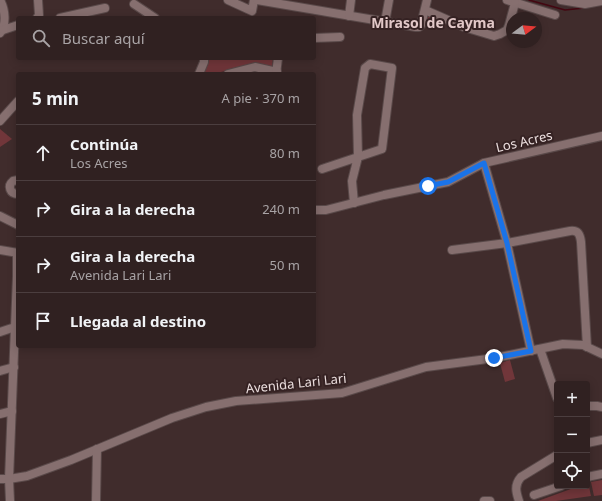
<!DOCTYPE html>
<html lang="es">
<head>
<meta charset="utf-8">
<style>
	:root { --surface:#302121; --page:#38292a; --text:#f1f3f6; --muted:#a8a3a5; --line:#4b3e3f }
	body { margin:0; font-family:"Noto Sans",sans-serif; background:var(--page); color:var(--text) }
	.controls { position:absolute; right:12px; bottom:12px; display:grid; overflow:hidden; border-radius:4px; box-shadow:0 2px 10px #0003 }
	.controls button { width:36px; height:36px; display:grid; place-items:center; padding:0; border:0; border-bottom:1px solid var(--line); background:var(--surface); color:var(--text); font:20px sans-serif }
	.compass { position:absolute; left:506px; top:12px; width:36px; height:36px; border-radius:50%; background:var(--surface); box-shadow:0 2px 10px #0003; rotate:74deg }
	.stop { position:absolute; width:12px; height:12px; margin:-9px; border:3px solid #1a73e8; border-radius:50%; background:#fff }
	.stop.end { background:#1a73e8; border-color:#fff; box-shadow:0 1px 4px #0008 }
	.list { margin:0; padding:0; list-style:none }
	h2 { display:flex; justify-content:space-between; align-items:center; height:52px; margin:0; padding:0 16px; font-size:17px }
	h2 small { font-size:13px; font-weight:400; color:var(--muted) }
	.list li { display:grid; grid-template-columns:26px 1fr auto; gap:12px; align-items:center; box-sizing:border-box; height:56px; padding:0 16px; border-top:1px solid var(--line) }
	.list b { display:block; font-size:15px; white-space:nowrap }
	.list p { margin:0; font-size:13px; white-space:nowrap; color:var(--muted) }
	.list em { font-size:13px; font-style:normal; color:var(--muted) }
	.icon { flex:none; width:22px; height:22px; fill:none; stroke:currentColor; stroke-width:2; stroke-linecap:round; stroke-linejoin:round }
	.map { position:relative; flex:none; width:602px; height:501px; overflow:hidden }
	.search { position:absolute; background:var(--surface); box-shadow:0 2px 10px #0003; left:16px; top:16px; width:300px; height:44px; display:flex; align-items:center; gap:10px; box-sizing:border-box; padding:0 14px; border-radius:4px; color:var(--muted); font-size:15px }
	.panel { position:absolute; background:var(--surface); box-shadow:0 2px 10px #0003; left:16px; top:72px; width:300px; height:276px; border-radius:4px }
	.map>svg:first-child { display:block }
	.green { fill:#71363a }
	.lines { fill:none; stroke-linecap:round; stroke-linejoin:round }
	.stream { stroke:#430711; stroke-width:1.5 }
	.minor-casing { stroke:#594949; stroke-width:10 }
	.minor { stroke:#866f6f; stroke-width:8 }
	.route { stroke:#1a73e8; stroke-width:5 }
	.labels { text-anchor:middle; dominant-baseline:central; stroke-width:4; stroke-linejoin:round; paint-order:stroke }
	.street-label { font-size:13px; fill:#ebdede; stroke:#352223 }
	.neighbourhood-label { font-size:14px; font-weight:bold; fill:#e2c8c8; stroke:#352223 }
</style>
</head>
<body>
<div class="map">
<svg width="602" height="501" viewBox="0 0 602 501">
	<rect width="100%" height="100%" fill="#402c2c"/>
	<g class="green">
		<polygon points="424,16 446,21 444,29 422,24"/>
		<polygon points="208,58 273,58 272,68 257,63 213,74 203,74 208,64"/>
		<polygon points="0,129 12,139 0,147"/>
		<polygon points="510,360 515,379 505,382 500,363"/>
		<polygon points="602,480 602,495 594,496 591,482"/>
		<polygon points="588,482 591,496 556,501 538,501 579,486 587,486 587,483"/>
	</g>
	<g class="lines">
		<g class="stream">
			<polyline points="529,0 565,10 584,8"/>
			<polyline points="594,6 602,5"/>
		</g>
		<g class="minor-casing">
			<g id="minor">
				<path d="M0 0C5 9 7 25 0 33"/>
				<polyline points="228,0 252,11 254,0"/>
				<polyline points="257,0 416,27 419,27 421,25 427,0"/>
				<polyline points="507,0 555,15"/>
				<polyline points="561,0 585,4 602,1"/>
				<polyline points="134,4 155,18"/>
				<polyline points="425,10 464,27 494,36 500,34 507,30 509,25 515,3"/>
				<polyline points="349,16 351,0"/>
				<polyline points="37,18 39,15 38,0"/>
				<polyline points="60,18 105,8"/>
				<polyline points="385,22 389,0"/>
				<polyline points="3,30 18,25"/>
				<polyline points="314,38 340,37"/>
				<polyline points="199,74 204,62 204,58"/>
				<polyline points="228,74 255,67 277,72"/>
				<polyline points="276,74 278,58"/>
				<polyline points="0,121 18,101"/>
				<polyline points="484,163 507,243 531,351"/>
				<polyline points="322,169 382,149 392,68 370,64 365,68 357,115 358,157 352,181 354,203"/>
				<path d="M18 180 13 181C7 186 10 194 18 194"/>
				<polyline points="314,210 326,210 384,195 448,182 484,163 602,136"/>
				<polyline points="0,216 18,225"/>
				<polyline points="0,250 18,253"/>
				<path d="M452 250 507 243 570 231C578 230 580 234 581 242L587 347"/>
				<polyline points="0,332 15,327"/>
				<polyline points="540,349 557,398"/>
				<polyline points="0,371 14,367"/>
				<polyline points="589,406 597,406 602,407"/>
				<polyline points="0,414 12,411"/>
				<polyline points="587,443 602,440"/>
				<polyline points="587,477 602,474"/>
				<polyline points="0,479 9,479 27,476 71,460 172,418 206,407 236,401 342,393 426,367 495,358 563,344 583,345 602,354"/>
				<polyline points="534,495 561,486"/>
				<polyline points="10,501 9,479 17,276 17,253"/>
				<polyline points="96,501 97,449"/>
				<polyline points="484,501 490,501"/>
				<path d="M519 501C516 492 514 485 521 477L557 455"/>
			</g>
		</g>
		<use href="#minor" class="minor"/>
	</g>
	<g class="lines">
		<polyline class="route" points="428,186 448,182 484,163 507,243 531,351 494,358"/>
	</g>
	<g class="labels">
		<g class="street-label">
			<text transform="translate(524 141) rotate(-13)">Los Acres</text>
			<text transform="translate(296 383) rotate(-6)">Avenida Lari Lari</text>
		</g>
		<g class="neighbourhood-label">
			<text x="433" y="22">Mirasol de Cayma</text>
		</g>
	</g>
</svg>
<div class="controls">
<button>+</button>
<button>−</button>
<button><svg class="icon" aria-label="locate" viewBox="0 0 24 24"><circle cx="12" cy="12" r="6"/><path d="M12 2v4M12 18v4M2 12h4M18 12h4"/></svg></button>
</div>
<svg class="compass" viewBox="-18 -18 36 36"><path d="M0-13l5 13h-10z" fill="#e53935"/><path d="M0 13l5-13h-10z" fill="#a8a3a5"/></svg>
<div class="stop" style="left:428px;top:186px"></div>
<div class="stop end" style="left:494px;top:358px"></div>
<div class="search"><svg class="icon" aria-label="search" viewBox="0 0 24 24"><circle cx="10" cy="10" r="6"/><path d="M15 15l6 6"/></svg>Buscar aquí</div>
<section class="panel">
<h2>5 min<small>A pie · 370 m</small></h2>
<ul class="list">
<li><svg class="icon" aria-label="ahead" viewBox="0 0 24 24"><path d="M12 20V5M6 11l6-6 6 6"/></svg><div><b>Continúa</b><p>Los Acres</p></div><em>80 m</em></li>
<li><svg class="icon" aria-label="right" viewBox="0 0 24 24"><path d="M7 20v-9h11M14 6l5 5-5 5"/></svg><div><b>Gira a la derecha</b></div><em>240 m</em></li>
<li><svg class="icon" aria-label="right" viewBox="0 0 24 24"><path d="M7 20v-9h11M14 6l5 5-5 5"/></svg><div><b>Gira a la derecha</b><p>Avenida Lari Lari</p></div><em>50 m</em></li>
<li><svg class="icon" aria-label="arrive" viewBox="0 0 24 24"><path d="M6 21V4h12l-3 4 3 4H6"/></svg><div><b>Llegada al destino</b></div></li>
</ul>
</section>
</div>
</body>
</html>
